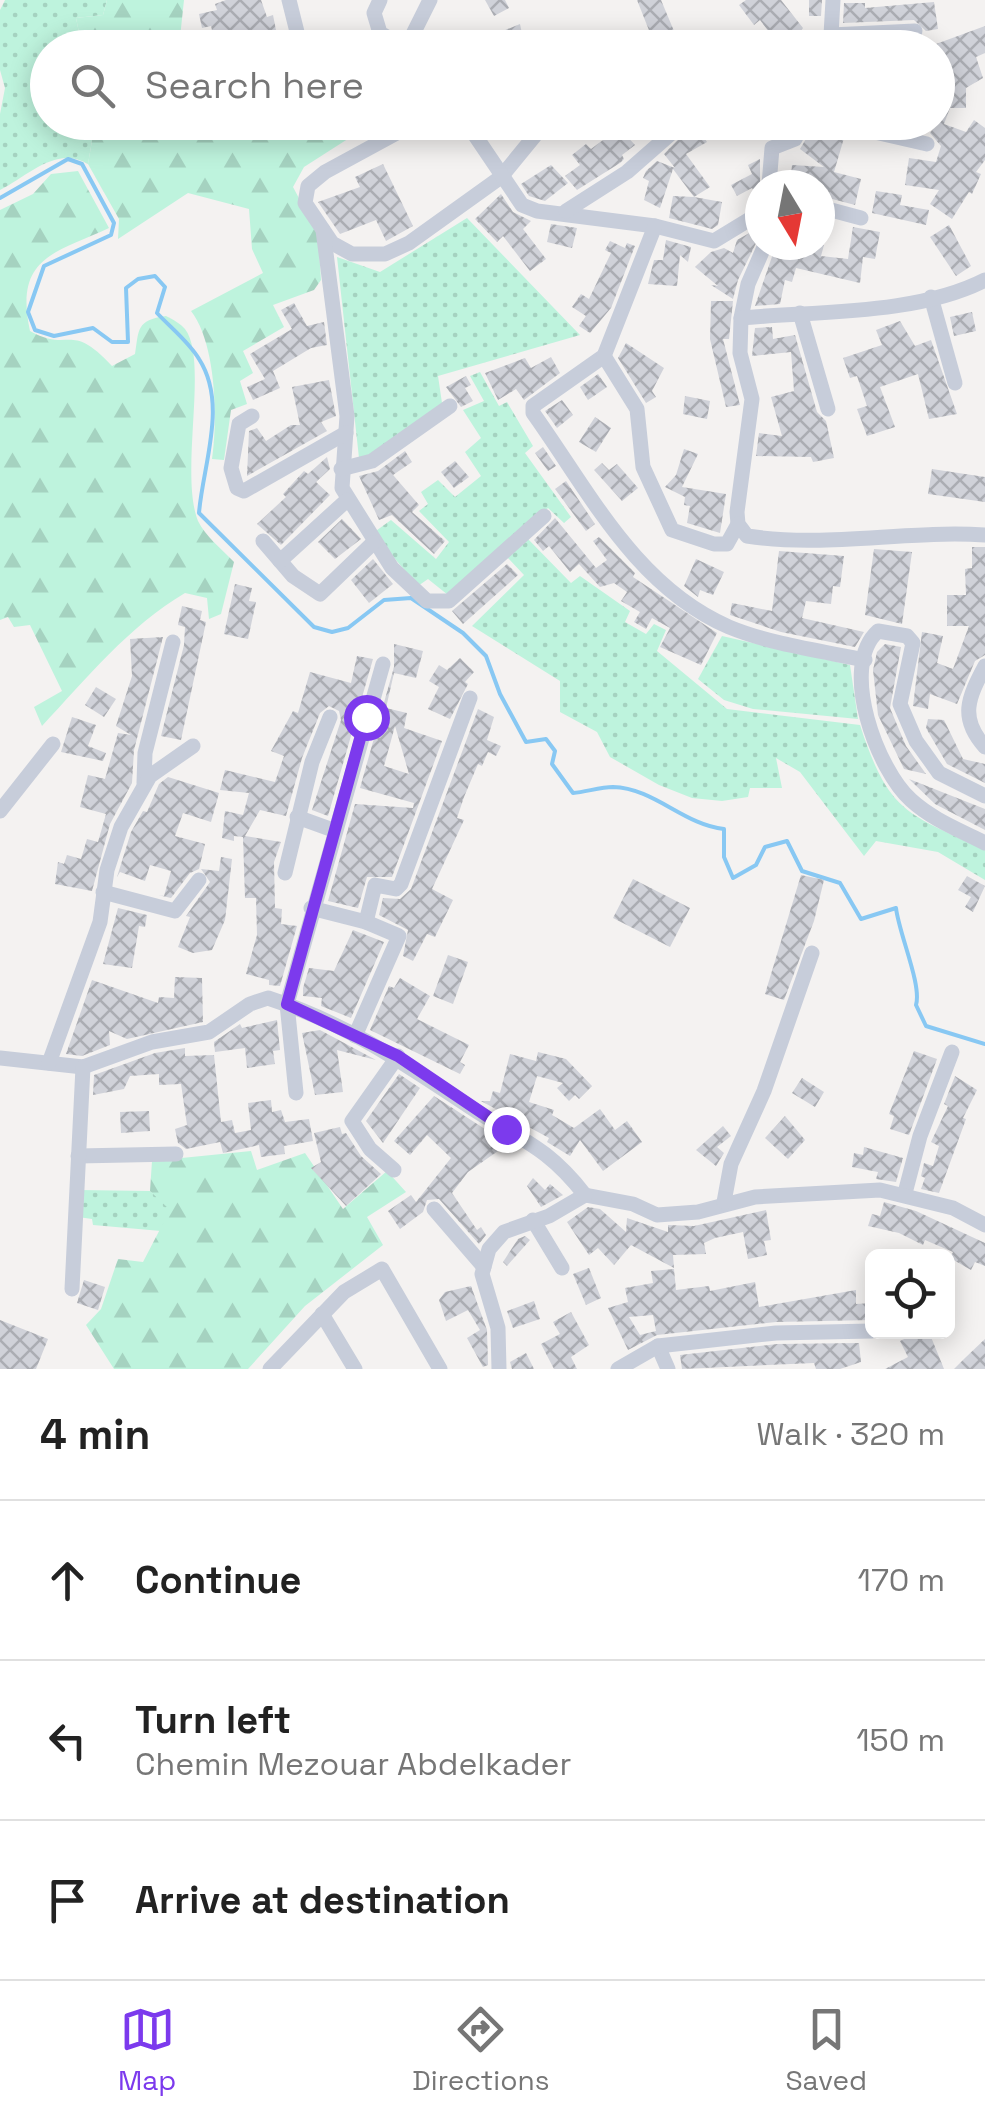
<!DOCTYPE html>
<html lang="en">
<head>
<meta charset="utf-8">
<style>
	:root { --surface:#fff; --page:#f2f2f2; --text:#222; --muted:#767676; --line:#e0e0e0; --accent:#7c3aed }
	body { margin:0; font-family:"Space Grotesk",sans-serif; background:var(--page); color:var(--text) }
	.controls { position:absolute; right:30px; bottom:30px; display:grid; overflow:hidden; border-radius:15px; box-shadow:0 5px 25px #0003 }
	.controls button { width:90px; height:90px; display:grid; place-items:center; padding:0; border:0; border-bottom:2px solid var(--line); background:var(--surface); color:var(--text); font:50px sans-serif }
	.compass { position:absolute; left:745px; top:170px; width:90px; height:90px; border-radius:50%; background:var(--surface); box-shadow:0 5px 25px #0003; rotate:170deg }
	.stop { position:absolute; width:30px; height:30px; margin:-22px; border:8px solid #7c3aed; border-radius:50%; background:#fff }
	.stop.end { background:#7c3aed; border-color:#fff; box-shadow:0 2px 10px #0008 }
	.list { margin:0; padding:0; list-style:none }
	h2 { display:flex; justify-content:space-between; align-items:center; height:130px; margin:0; padding:0 40px; font-size:42px }
	h2 small { font-size:32px; font-weight:400; color:var(--muted) }
	.list li { display:grid; grid-template-columns:65px 1fr auto; gap:30px; align-items:center; box-sizing:border-box; height:160px; padding:0 40px; border-top:2px solid var(--line) }
	.list b { display:block; font-size:38px; white-space:nowrap }
	.list p { margin:0; font-size:32px; white-space:nowrap; color:var(--muted) }
	.list em { font-size:32px; font-style:normal; color:var(--muted) }
	.icon { flex:none; width:55px; height:55px; fill:none; stroke:currentColor; stroke-width:2; stroke-linecap:round; stroke-linejoin:round }
	.map { position:relative; flex:none; width:985px; height:1369px; overflow:hidden }
	.search { position:absolute; background:var(--surface); box-shadow:0 5px 25px #0003; left:30px; right:30px; top:30px; height:110px; display:flex; align-items:center; gap:25px; box-sizing:border-box; padding:0 35px; border-radius:55px; color:var(--muted); font-size:38px }
	.sheet { height:610px; background:var(--surface) }
	nav { display:flex; justify-content:space-around; align-items:center; box-sizing:border-box; height:140px; border-top:2px solid var(--line); background:var(--surface); font-size:28px; color:var(--muted) }
	nav a { display:grid; justify-items:center; gap:5px }
	nav .on { color:var(--accent) }
	.map>svg:first-child { display:block }
	.grass { fill:url(#grass-dots) }
	.forest { fill:url(#forest-firs) }
	.lines { fill:none; stroke-linecap:round; stroke-linejoin:round }
	.stream { stroke:#88c8f3; stroke-width:4 }
	.building { fill:url(#building-cross-hatch); fill-rule:evenodd }
	.minor { stroke:#c7cdda; stroke-width:15 }
	.route { stroke:#7c3aed; stroke-width:12 }
</style>
</head>
<body>
<div class="map">
<svg width="985" height="1369" viewBox="0 0 985 1369">
	<defs>
		<pattern id="grass-dots" width="8" height="8" patternUnits="userSpaceOnUse" patternTransform="scale(2.5)"><rect width="8" height="8" fill="#bef3dd"/><path d="M2 2h.1M6 6h.1" fill="none" stroke="#a5d2c0" stroke-width="1.8" stroke-linecap="round"/></pattern>
		<pattern id="forest-firs" width="22" height="20" patternUnits="userSpaceOnUse" patternTransform="scale(2.5)"><rect width="22" height="20" fill="#bef3dd"/><path d="M5 1l3.5 6h-7zM16 11l3.5 6h-7z" fill="#a5d2c0"/></pattern>
		<pattern id="building-cross-hatch" width="8" height="8" patternUnits="userSpaceOnUse" patternTransform="scale(2.5)"><rect width="8" height="8" fill="#d0d2d9"/><path d="M0 0l8 8M0 8l8-8" fill="none" stroke="#abadb3"/></pattern>
	</defs>
	<rect width="100%" height="100%" fill="#f4f2f1"/>
	<g class="grass">
		<path d="M5 0H107L103 15 76 18 82 47 48 48V122L95 123 88 164C57 145 29 175 0 190V114L5 88 0 70V10Z"/>
		<polygon points="467,218 580,335 438,376 442,403 372,454 359,458 337,257 380,272"/>
		<polygon points="480,372 499,406 507,402 533,446 525,453 571,517 564,523 548,508 448,595 428,579 418,586 373,533 391,520 436,559 449,542 419,511 428,504 421,492 438,480 455,497 481,476 465,452 481,438 463,410 484,401 470,376"/>
		<path d="M527 538 571 583 580 576 630 611 625 622 646 634 654 624 666 630 657 651 727 709 860 725C889 814 907 813 985 850V880L938 852 876 841 864 856 800 772 776 758 782 788H750L748 797 722 801 692 798 659 785 610 757 597 732 560 712V681L472 626 524 575 507 557Z"/>
		<polygon points="722,636 850,665 858,719 753,709 724,700 698,679"/>
		<polygon points="78,1190 150,1191 171,1209 161,1231 93,1225 92,1219 78,1217"/>
	</g>
	<g class="forest">
		<polygon points="107,0 184,0 179,47 82,47 76,18 103,15"/>
		<path d="M321 122 351 123 354 135 304 167 293 187 318 234 321 280 314 290 273 305 284 327 243 351 253 373 240 381 247 404 231 410 224 460 212 459C218 418 216 343 191 311L263 273 252 249 249 209 188 193 118 239 119 219 88 164 95 123Z"/>
		<path d="M78 171 109 228C55 253 14 257 30 331 71 354 69 320 112 366L135 354C139 330 136 320 166 316 172 319 181 324 185 329 209 360 179 473 198 521 205 536 223 550 234 562L221 614 209 619 207 598 185 593C129 626 86 679 42 726L34 707 62 691 30 625 14 627 8 617 0 620V210L33 194 51 174Z"/>
		<polygon points="251,1151 257,1170 305,1153 343,1209 387,1171 406,1192 367,1217 383,1245 305,1306 248,1369 114,1369 86,1325 101,1309 118,1259 143,1262 170,1210 150,1191 152,1161"/>
	</g>
	<g class="lines">
		<path class="stream" d="M0 198 68 159 82 164 114 223 111 235 44 266 28 312 35 330 54 336 93 328 112 342H128L126 288 138 279 155 276 165 287 157 313C171 328 189 342 199 359 228 404 203 464 199 513L314 627 332 632 348 628 384 600 411 598 463 633 486 656 500 694 526 742 546 739 555 751 552 764 573 793C586 792 600 787 613 787 654 788 684 825 724 829V857L733 878 756 865 765 847 787 841 802 871 840 883 861 919 896 908C899 934 922 985 916 1005L926 1026 985 1044"/>
	</g>
	<g class="building">
		<polygon points="226,0 261,0 267,17 273,15 276,30 265,33 269,48 239,48 238,42 216,47 211,26 202,28 199,14 217,10 215,4"/>
		<polygon points="485,0 505,0 509,8 494,16"/>
		<polygon points="637,0 661,0 679,43 656,48"/>
		<polygon points="746,0 781,0 803,28 798,36 801,41 793,48 781,48 760,20 754,25 739,5"/>
		<polygon points="809,0 822,0 821,16 809,16"/>
		<polygon points="934,2 938,29 926,31 914,20 843,23 844,3 865,3 865,8"/>
		<polygon points="520,24 525,48 464,48 464,47"/>
		<polygon points="985,26 985,53 976,57 983,78 966,88 966,108 950,108 944,124 966,132 974,120 985,128 985,160 976,172 981,174 972,194 969,192 952,219 930,204 939,190 905,185 909,158 936,162 941,146 930,133 938,122 941,100 936,44"/>
		<polygon points="614,122 635,145 622,155 624,159 620,163 577,190 565,176 580,165 572,155 586,144 591,149 607,137 603,131"/>
		<polygon points="695,122 724,122 704,137 707,142 686,154 710,187 694,197 722,202 718,225 712,229 669,218 673,196 694,197 673,169 660,208 644,200 649,181 643,178 646,171 657,161 675,168 664,154"/>
		<polygon points="748,122 790,122 777,134"/>
		<polygon points="814,125 844,138 834,172 861,179 855,205 821,196 824,185 790,185 792,165 824,167 800,149"/>
		<polygon points="760,159 760,202 752,188 737,196 731,185 752,174 748,165"/>
		<polygon points="383,164 413,226 386,241 376,220 340,234 318,202 360,187 355,177"/>
		<polygon points="551,165 568,183 545,201 529,196 521,184"/>
		<polygon points="876,191 902,195 900,205 929,210 926,225 872,213"/>
		<polygon points="501,194 513,212 531,221 523,229 546,259 530,271 503,236 497,242 475,219"/>
		<polygon points="551,224 577,228 572,248 547,242"/>
		<polygon points="949,225 971,266 956,276 930,237"/>
		<polygon points="760,227 760,235 738,280 733,299 711,285 718,286 695,267 711,252 724,248 733,253 737,240"/>
		<polygon points="853,227 880,232 875,259 863,257 860,283 796,268 792,282 785,280 780,304 755,306 776,245 784,247 782,254 800,259 804,245 824,245 821,256 848,259"/>
		<polygon points="666,240 691,247 688,262 680,255 677,286 648,284 654,260 663,260"/>
		<polygon points="610,241 625,248 627,243 635,246 611,308 590,333 579,326 586,316 572,307 581,294 589,299 611,253 605,250"/>
		<polygon points="711,301 733,301 729,339 723,339 740,405 726,407 710,339"/>
		<polygon points="294,303 307,326 324,322 327,345 311,348 273,371 280,388 253,400 247,387 265,379 250,354 292,329 281,310"/>
		<polygon points="972,312 976,331 954,336 950,317"/>
		<polygon points="900,321 915,346 931,340 957,414 929,419 918,374 880,387 895,427 867,436 857,409 867,406 857,376 850,378 843,358 882,345 876,330"/>
		<polygon points="772,327 773,339 795,335 817,412 826,421 834,458 813,462 811,457 756,456 759,433 782,436 771,397 794,391 791,352 752,356 755,328"/>
		<polygon points="626,343 664,368 652,391 656,397 646,403 618,358"/>
		<polygon points="551,357 560,373 524,400 516,389 498,400 485,373 525,358 531,368"/>
		<polygon points="598,374 607,387 588,400 580,387"/>
		<polygon points="466,376 471,385 465,388 473,401 461,407 446,387"/>
		<polygon points="329,380 336,416 321,422 327,431 247,476 249,431 257,428 266,441 291,425 300,425 292,387"/>
		<polygon points="685,396 710,401 707,419 683,414"/>
		<polygon points="562,400 573,415 557,428 545,411"/>
		<polygon points="595,417 611,428 596,452 579,442"/>
		<polygon points="543,447 556,466 548,471 535,453"/>
		<polygon points="684,449 698,454 682,487 726,494 720,533 687,523 690,506 684,505 685,497 665,487 676,475"/>
		<polygon points="405,451 412,462 393,475 419,505 412,512 445,541 434,554 392,515 379,520 359,476 378,471"/>
		<polygon points="327,457 330,469 316,482 330,495 281,545 257,524 286,497 283,494 304,471 308,474"/>
		<polygon points="455,461 469,477 454,488 441,472"/>
		<polygon points="602,463 609,470 617,464 638,488 622,501 594,470"/>
		<polygon points="932,469 985,477 985,502 928,494"/>
		<polygon points="566,481 595,524 586,531 555,489"/>
		<polygon points="555,518 596,568 607,560 593,541 599,537 635,573 633,577 717,633 701,665 660,647 670,628 652,618 646,629 634,622 640,612 621,601 627,592 614,583 600,587 579,564 570,572 549,546 543,551 534,540"/>
		<polygon points="342,519 361,539 335,559 318,542"/>
		<polygon points="972,547 985,547 985,655 975,661 957,704 930,694 928,709 913,706 922,632 943,636 937,663 953,669 969,626 947,626 947,595 966,595 965,569 972,568"/>
		<polygon points="874,549 912,552 902,624 865,615"/>
		<polygon points="779,551 844,556 840,587 833,586 831,604 806,601 802,618 864,632 855,647 781,632 730,615 732,603 772,611"/>
		<polygon points="373,559 393,584 369,603 351,580"/>
		<polygon points="696,559 724,572 713,595 700,590 698,597 684,586"/>
		<polygon points="507,564 518,575 463,624 452,611"/>
		<polygon points="235,584 252,588 249,601 256,602 248,639 224,634"/>
		<polygon points="182,606 202,611 200,620 206,622 181,740 161,736 184,645 185,627 178,625"/>
		<polygon points="163,637 134,750 132,783 110,824 92,891 55,884 58,862 64,864 67,855 81,859 87,839 98,842 106,814 80,807 88,775 105,779 118,733 131,735 116,726 132,676 130,639"/>
		<path d="M394 644 423 651 416 678 394 673 386 708 407 713 404 728 442 741 392 877H367L358 908 328 901 355 804 413 808 414 803 360 788 394 667ZM395 726 400 743 409 774 384 766Z"/>
		<polygon points="885,644 901,647 890,708 906,746 926,774 904,769 878,715 873,670 877,652"/>
		<polygon points="357,656 373,659 328,816 312,810 341,720 339,711 329,706 320,713 302,758 286,816 260,810 245,836 281,842 274,862 275,908 282,909 281,924 297,926 280,986 269,985 269,980 246,974 257,935 256,898 245,898 243,837 234,836 234,841 222,838 225,811 243,815 249,793 220,790 225,770 275,782 284,756 271,751 293,711 298,713 310,672 351,683"/>
		<polygon points="460,658 474,672 465,682 468,684 450,719 428,709 439,687 429,681 439,665 447,670"/>
		<polygon points="96,687 116,699 104,717 85,705"/>
		<polygon points="478,709 494,717 487,740 501,746 496,756 488,752 482,766 478,764 464,797 457,818 464,820 432,889 453,900 435,937 427,934 413,961 403,956 408,930 379,915 383,898 400,899 411,889"/>
		<polygon points="72,717 96,725 88,746 106,753 103,761 61,752"/>
		<polygon points="928,719 944,720 963,759 985,764 985,783 947,764 926,728"/>
		<polygon points="168,777 219,793 211,822 183,813 175,836 205,844 199,869 190,873 171,898 158,895 164,896 171,871 150,865 145,881 120,872 117,877 131,832 143,811 147,812 159,784"/>
		<polygon points="909,779 985,809 985,830 935,804"/>
		<polygon points="221,857 232,859 225,920 212,950 193,953 178,947 190,917 186,916 210,882 201,869 219,871"/>
		<polygon points="801,875 824,880 814,921 784,1000 765,994"/>
		<polygon points="967,876 985,886 973,912 965,907 971,897 958,890"/>
		<polygon points="633,879 690,908 670,947 613,918"/>
		<polygon points="118,908 147,915 145,927 139,926 132,968 103,964"/>
		<polygon points="353,930 384,942 351,1018 321,1006 322,998 303,996 303,988 309,968 334,971"/>
		<polygon points="448,955 468,962 453,1004 433,996"/>
		<polygon points="175,977 202,978 203,1022 127,1039 109,1031 110,1045 82,1056 66,1054 92,980 158,1003 159,997 174,998"/>
		<polygon points="400,978 430,996 417,1019 469,1045 460,1062 465,1065 460,1074 370,1030 389,986 394,988"/>
		<polygon points="277,1020 280,1050 273,1051 275,1064 247,1068 245,1048 215,1052 214,1042 240,1024 242,1028"/>
		<polygon points="320,1030 376,1060 337,1050 343,1092 315,1095 302,1033"/>
		<polygon points="185,1048 185,1056 214,1055 221,1122 232,1120 235,1133 251,1130 248,1103 271,1100 272,1112 281,1110 285,1122 309,1119 313,1141 284,1146 285,1154 261,1157 259,1145 223,1153 220,1142 186,1149 178,1143 175,1129 187,1125 181,1084 159,1085 159,1074 130,1076 124,1089 93,1095 94,1075 155,1053"/>
		<polygon points="914,1051 937,1059 909,1135 890,1129 894,1116 889,1114"/>
		<polygon points="538,1052 566,1059 592,1086 579,1099 575,1095 569,1101 557,1088 563,1083 537,1076 529,1102 554,1110 552,1115 574,1128 600,1109 615,1130 627,1121 642,1142 603,1171 580,1140 570,1156 547,1142 549,1138 481,1101 490,1101 493,1091 500,1093 510,1054 536,1061"/>
		<polygon points="399,1074 420,1088 383,1143 366,1121"/>
		<polygon points="955,1076 977,1090 963,1118 966,1119 939,1193 921,1189 925,1178 921,1176 924,1163 933,1166 939,1146 931,1142 948,1106 944,1104"/>
		<polygon points="802,1078 824,1092 815,1107 792,1093"/>
		<polygon points="434,1096 508,1144 468,1172 452,1193 477,1230 481,1227 486,1235 479,1244 439,1199 427,1200 423,1212 400,1229 388,1211 411,1195 416,1202 451,1158 427,1135 410,1155 394,1141"/>
		<polygon points="149,1111 150,1131 121,1133 120,1112"/>
		<polygon points="785,1116 805,1140 788,1159 765,1138"/>
		<polygon points="723,1126 731,1136 717,1147 724,1153 716,1166 696,1150"/>
		<polygon points="340,1127 342,1134 346,1133 361,1156 381,1174 346,1206 311,1168 321,1162 314,1133"/>
		<polygon points="864,1147 903,1158 896,1182 876,1179 878,1172 852,1167 854,1153 863,1155"/>
		<polygon points="533,1178 545,1190 550,1184 563,1195 541,1207 527,1186"/>
		<polygon points="884,1202 916,1211 985,1243 985,1266 975,1262 971,1270 950,1258 953,1252 925,1240 923,1245 899,1233 868,1226 872,1214 880,1216"/>
		<polygon points="588,1207 600,1209 626,1232 627,1218 668,1232 668,1225 694,1226 766,1210 771,1240 764,1241 767,1255 748,1259 743,1232 715,1238 704,1243 706,1254 673,1255 674,1268 631,1245 614,1265 598,1248 589,1255 567,1222"/>
		<polygon points="525,1236 530,1240 507,1266 503,1262 518,1239"/>
		<polygon points="589,1268 601,1298 586,1305 573,1274"/>
		<path d="M674 1269 676 1290 709 1286 710 1291 755 1282 759 1307 856 1290V1304L872 1303V1320L776 1322 657 1335 628 1350 608 1308 628 1302 625 1288 653 1283 651 1271ZM653 1315 656 1331 640 1335 629 1317Z"/>
		<polygon points="84,1280 105,1287 98,1310 77,1303"/>
		<polygon points="471,1286 487,1330 488,1365 483,1367 467,1338 480,1330 468,1310 446,1321 439,1300 445,1292"/>
		<polygon points="534,1301 540,1319 513,1328 507,1311"/>
		<polygon points="571,1312 589,1345 571,1357 577,1369 554,1369 541,1344 560,1334 553,1322"/>
		<polygon points="0,1320 48,1339 36,1369 0,1369"/>
		<polygon points="919,1332 929,1332 944,1369 885,1369 908,1357 900,1341"/>
		<polygon points="985,1339 985,1369 954,1369 965,1358"/>
		<polygon points="859,1343 861,1362 840,1369 816,1369 814,1363 682,1369 680,1355 777,1344"/>
		<polygon points="526,1353 534,1369 512,1369 510,1362"/>
	</g>
	<g class="lines">
		<g class="minor">
			<polyline points="289,0 299,40 308,48"/>
			<polyline points="380,0 374,13 380,33 395,42 410,40 430,0"/>
			<polyline points="831,35 915,31"/>
			<polyline points="822,48 831,35 833,0"/>
			<polyline points="417,122 325,172 308,186 305,203 332,243 352,254 385,254 409,243 501,177 546,122"/>
			<polyline points="466,122 522,205 537,211 655,226 714,241 760,213"/>
			<polyline points="831,122 927,144"/>
			<polyline points="769,185 772,148 795,139 803,122"/>
			<polyline points="820,207 861,218"/>
			<polyline points="566,211 627,172 684,122"/>
			<path d="M655 226 604 356 533 406V413C589 491 635 586 729 627 770 644 821 651 865 660"/>
			<polyline points="323,230 347,416 342,488 392,568 427,601 449,601 544,516"/>
			<path d="M765 245 748 284 741 318 740 353 752 399 737 512 738 524 747 536C825 548 906 530 985 535"/>
			<polyline points="931,297 955,383"/>
			<polyline points="800,313 828,409"/>
			<path d="M741 318C817 311 917 315 985 280"/>
			<polyline points="604,356 637,409 643,467 672,530 714,544 727,544 738,524"/>
			<polyline points="252,416 239,424 231,468 237,488 244,491 346,433"/>
			<polyline points="341,469 372,461 450,406"/>
			<polyline points="263,541 293,576 320,594 373,543"/>
			<polyline points="280,561 347,500"/>
			<path d="M985 666C968 698 959 718 985 747"/>
			<polyline points="144,783 145,753 173,642"/>
			<path d="M985 796 939 773 916 741 900 704 913 643 907 636 878 631C838 667 878 771 911 800 933 820 960 830 985 843"/>
			<polyline points="0,811 53,744"/>
			<polyline points="297,817 333,830"/>
			<polyline points="285,873 312,762 330,717"/>
			<polyline points="103,892 175,911 199,880"/>
			<polyline points="311,908 366,922 375,885 396,889 401,884 470,698"/>
			<polyline points="355,1036 399,936 366,922"/>
			<path d="M0 1058 83 1067 152 1042 209 1032 250 1004 268 998C348 1024 402 1062 470 1107 520 1140 546 1145 585 1195"/>
			<polyline points="49,1063 100,922 107,870 121,827 150,776 193,746"/>
			<polyline points="296,1093 287,1004 383,664"/>
			<polyline points="78,1156 176,1154"/>
			<polyline points="394,1170 370,1149 352,1121 398,1056"/>
			<polyline points="905,1193 920,1136 952,1052"/>
			<polyline points="585,1195 633,1204 657,1215 698,1212 755,1197 880,1190 953,1208 985,1225"/>
			<polyline points="724,1202 731,1164 764,1091 812,953"/>
			<polyline points="434,1209 484,1267"/>
			<polyline points="533,1220 562,1268"/>
			<polyline points="72,1289 83,1067"/>
			<polyline points="322,1314 355,1369"/>
			<polyline points="658,1346 668,1369"/>
			<polyline points="270,1369 344,1292 382,1269 440,1369"/>
			<polyline points="499,1369 498,1328 482,1274 489,1249 504,1232 549,1216 585,1195"/>
			<polyline points="618,1369 658,1346 776,1333 872,1331"/>
		</g>
	</g>
	<g class="lines">
		<polyline class="route" points="366,717 287,1004 398,1056 506,1129"/>
	</g>
</svg>
<div class="controls">
<button><svg class="icon" aria-label="locate" viewBox="0 0 24 24"><circle cx="12" cy="12" r="6"/><path d="M12 2v4M12 18v4M2 12h4M18 12h4"/></svg></button>
</div>
<svg class="compass" viewBox="-18 -18 36 36"><path d="M0-13l5 13h-10z" fill="#e53935"/><path d="M0 13l5-13h-10z" fill="#767676"/></svg>
<div class="stop" style="left:366px;top:717px"></div>
<div class="stop end" style="left:506px;top:1129px"></div>
<div class="search"><svg class="icon" aria-label="search" viewBox="0 0 24 24"><circle cx="10" cy="10" r="6"/><path d="M15 15l6 6"/></svg>Search here</div>
</div>
<section class="sheet">
<h2>4 min<small>Walk · 320 m</small></h2>
<ul class="list">
<li><svg class="icon" aria-label="ahead" viewBox="0 0 24 24"><path d="M12 20V5M6 11l6-6 6 6"/></svg><div><b>Continue</b></div><em>170 m</em></li>
<li><svg class="icon" aria-label="left" viewBox="0 0 24 24"><path d="M17 20v-9H6M10 6l-5 5 5 5"/></svg><div><b>Turn left</b><p>Chemin Mezouar Abdelkader</p></div><em>150 m</em></li>
<li><svg class="icon" aria-label="arrive" viewBox="0 0 24 24"><path d="M6 21V4h12l-3 4 3 4H6"/></svg><div><b>Arrive at destination</b></div></li>
</ul>
</section>
<nav>
<a class="on"><svg class="icon" aria-label="map" viewBox="0 0 24 24"><path d="M3 6l6-2 6 2 6-2v14l-6 2-6-2-6 2zM9 4v14M15 6v14"/></svg>Map</a>
<a><svg class="icon" aria-label="directions" viewBox="0 0 24 24"><path d="M12 3l9 9-9 9-9-9zM9 14v-3h6M13 9l2 2-2 2"/></svg>Directions</a>
<a><svg class="icon" aria-label="saved" viewBox="0 0 24 24"><path d="M7 4h10v16l-5-4-5 4z"/></svg>Saved</a>
</nav>
</body>
</html>
